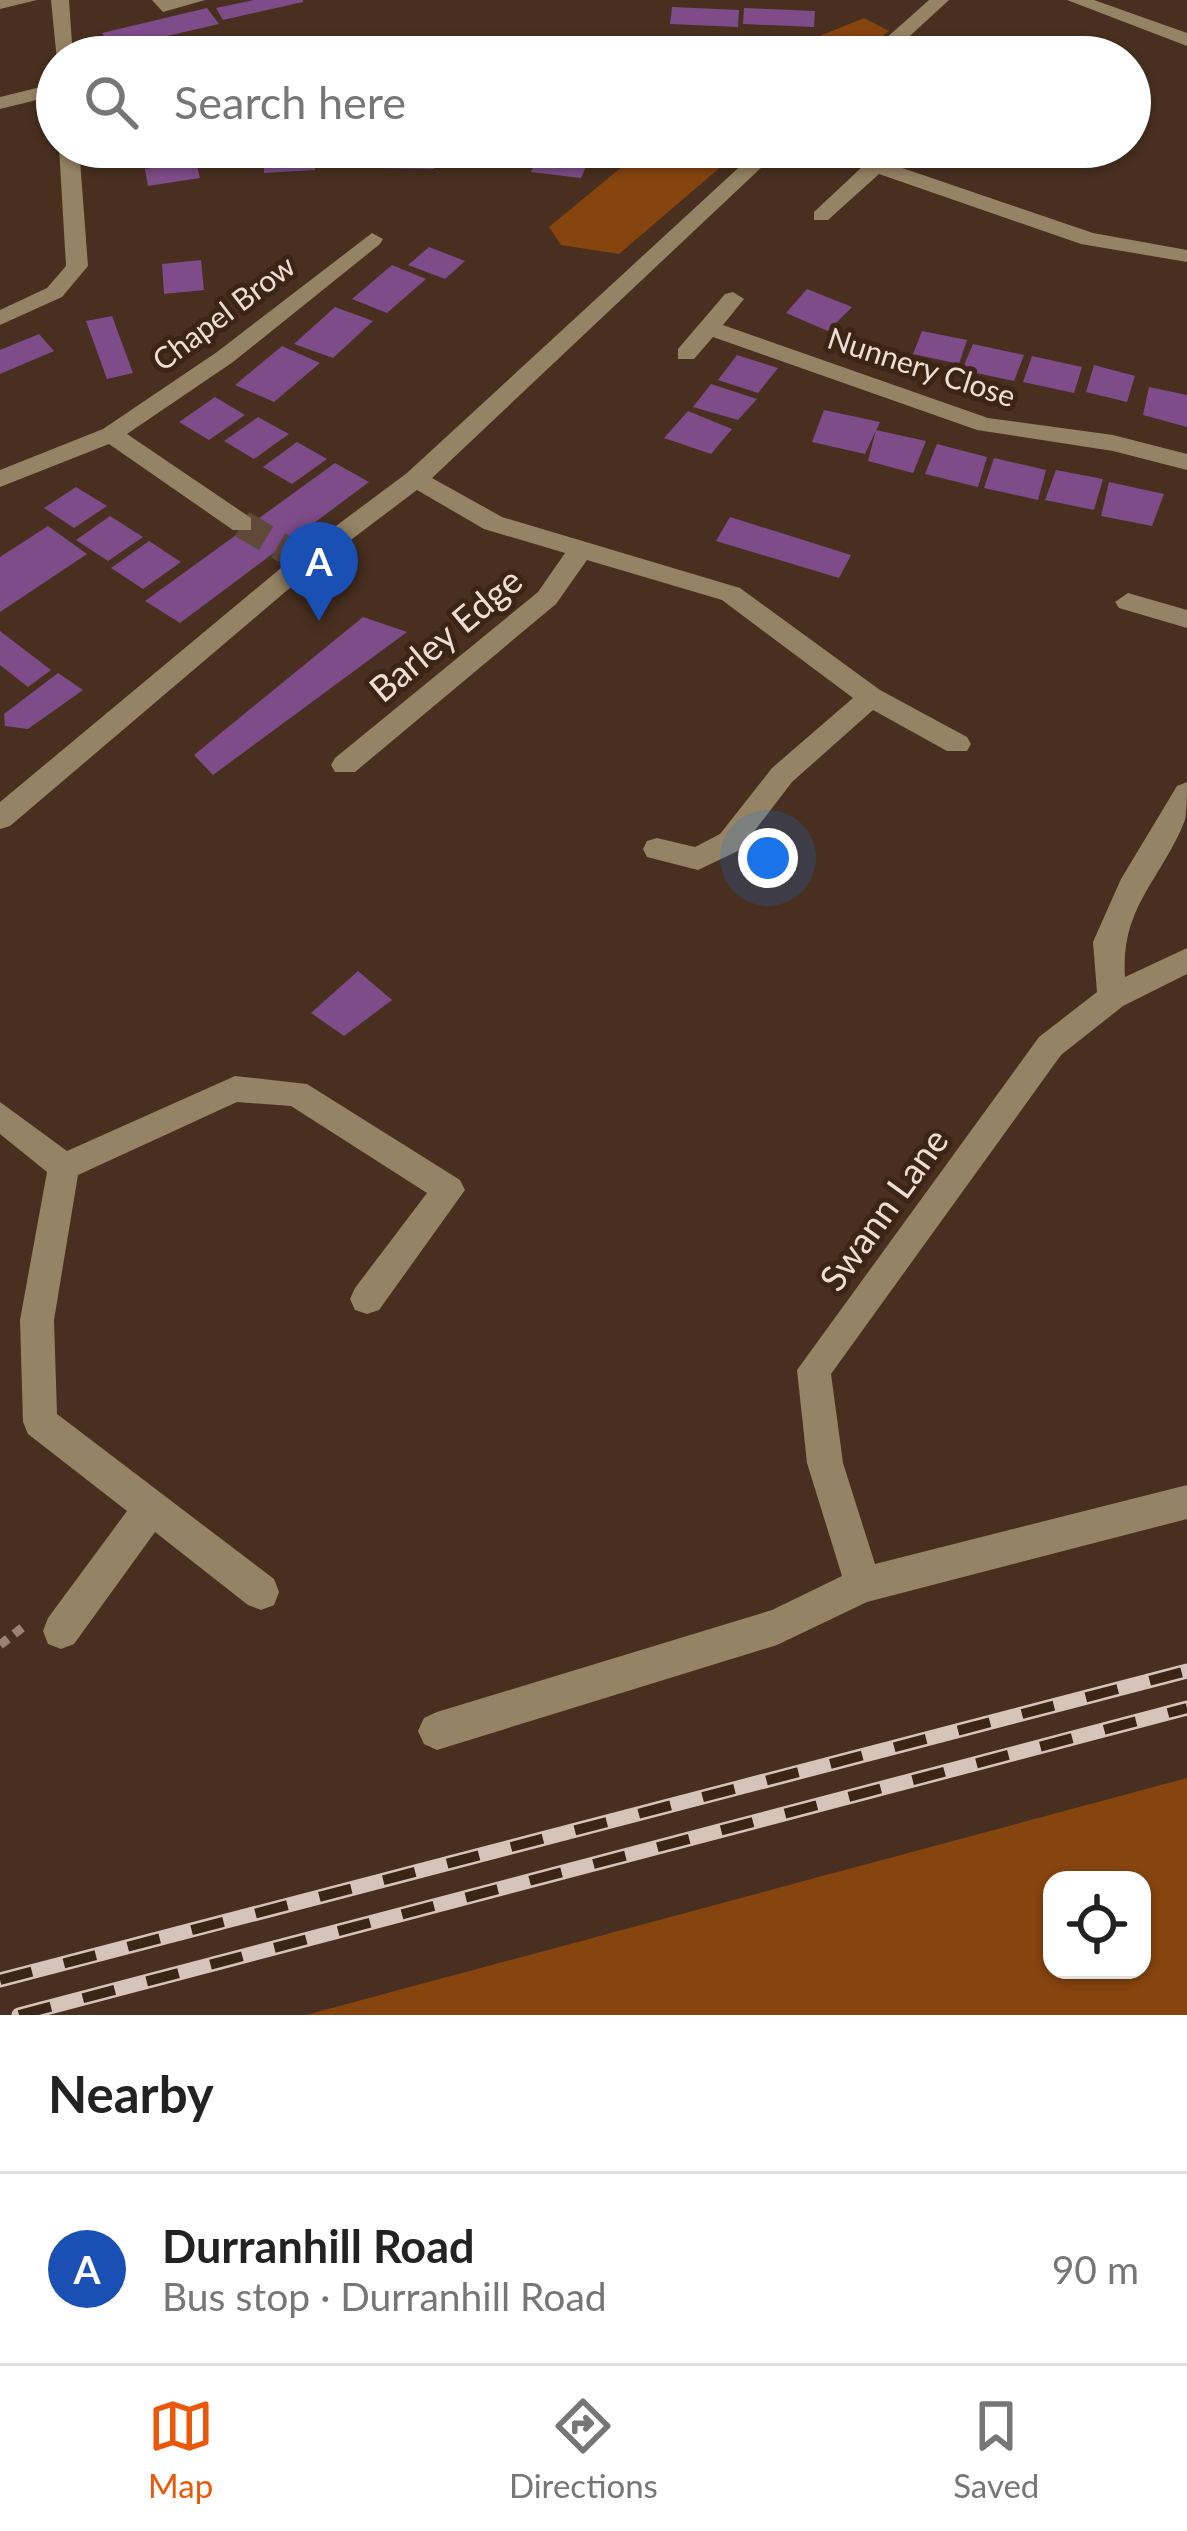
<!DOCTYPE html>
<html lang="en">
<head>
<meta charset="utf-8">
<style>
	:root { --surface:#fff; --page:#f6f6f6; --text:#222; --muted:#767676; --line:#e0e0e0; --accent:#ea580c }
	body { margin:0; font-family:Lato,sans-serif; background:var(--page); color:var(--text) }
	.controls { position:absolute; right:36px; bottom:36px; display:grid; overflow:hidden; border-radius:24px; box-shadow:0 3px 9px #0004 }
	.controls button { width:108px; height:108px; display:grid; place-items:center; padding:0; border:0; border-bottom:3px solid var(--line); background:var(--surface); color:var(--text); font:60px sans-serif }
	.you { position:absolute; left:768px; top:858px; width:42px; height:42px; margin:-30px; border:9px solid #fff; border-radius:50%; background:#1a73e8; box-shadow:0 0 0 18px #1a73e833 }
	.badge { display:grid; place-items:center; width:78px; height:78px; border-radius:50%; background:var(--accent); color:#fff; font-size:39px; font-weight:700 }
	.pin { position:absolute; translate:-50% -99px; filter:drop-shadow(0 3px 6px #0008) }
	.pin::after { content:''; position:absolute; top:63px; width:42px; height:36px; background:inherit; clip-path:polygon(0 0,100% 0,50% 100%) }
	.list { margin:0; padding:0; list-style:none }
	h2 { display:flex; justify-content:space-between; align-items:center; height:156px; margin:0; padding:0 48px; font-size:51px }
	h2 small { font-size:39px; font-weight:400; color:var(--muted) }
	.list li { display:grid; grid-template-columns:78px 1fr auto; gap:36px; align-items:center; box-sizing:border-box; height:192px; padding:0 48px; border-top:3px solid var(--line) }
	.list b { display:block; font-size:45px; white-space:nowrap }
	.list p { margin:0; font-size:39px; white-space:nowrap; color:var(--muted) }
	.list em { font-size:39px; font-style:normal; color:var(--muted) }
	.icon { flex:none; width:66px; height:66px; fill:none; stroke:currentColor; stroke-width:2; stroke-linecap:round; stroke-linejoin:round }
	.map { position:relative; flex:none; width:1187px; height:2015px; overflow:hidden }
	.search { position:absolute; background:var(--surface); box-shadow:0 3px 9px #0004; left:36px; right:36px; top:36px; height:132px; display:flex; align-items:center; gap:30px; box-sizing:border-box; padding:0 42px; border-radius:66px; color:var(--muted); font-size:45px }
	.sheet { height:348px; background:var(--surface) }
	nav { display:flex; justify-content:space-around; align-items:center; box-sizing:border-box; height:168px; border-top:3px solid var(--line); background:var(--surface); font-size:33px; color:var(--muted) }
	nav a { display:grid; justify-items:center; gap:6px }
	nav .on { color:var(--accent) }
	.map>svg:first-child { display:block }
	.green { fill:#86440f; fill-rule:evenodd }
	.building { fill:#7e4c89 }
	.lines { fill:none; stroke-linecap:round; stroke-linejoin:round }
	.minor-tunnel { stroke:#61493a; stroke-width:28; stroke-dasharray:28 14; stroke-linecap:butt }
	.path { stroke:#988376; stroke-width:9; stroke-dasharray:10 8; stroke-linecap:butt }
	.minor { fill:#948364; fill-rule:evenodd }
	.rail-casing { stroke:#d6c4ba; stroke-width:15 }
	.rail { stroke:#3d2516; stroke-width:10; stroke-dasharray:33; stroke-linecap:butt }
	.labels { text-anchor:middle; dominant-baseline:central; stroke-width:10; stroke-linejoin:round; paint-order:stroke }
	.far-street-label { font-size:30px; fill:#eeded4; stroke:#3d2516 }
	.street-label { font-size:36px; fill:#eeded4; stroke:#3d2516 }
</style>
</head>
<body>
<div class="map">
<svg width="1187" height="2015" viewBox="0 0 1187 2015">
	<rect width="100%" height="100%" fill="#482f1f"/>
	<g class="green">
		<polygon points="864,18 889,31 856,57 768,57"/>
		<polygon points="646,147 744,147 619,254 561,245 549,227"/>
		<path d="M1187 1778V2015H306ZM1142 1880V1970H1052V1880Z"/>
	</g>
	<g class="building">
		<polygon points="254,0 303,0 303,2 223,20 216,8"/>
		<polygon points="672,7 739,10 738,27 670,24"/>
		<polygon points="207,8 219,24 111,49 102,33"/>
		<polygon points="744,8 815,11 814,27 743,24"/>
		<polygon points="383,151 436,151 434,169 380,168"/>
		<polygon points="315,153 315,170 264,173 264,155"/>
		<polygon points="538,156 588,162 581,178 531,172"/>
		<polygon points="196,162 200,178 148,186 145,169"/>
		<polygon points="429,247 465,261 445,279 408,265"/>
		<polygon points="201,260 204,290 164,294 162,264"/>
		<polygon points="392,265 426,279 387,313 352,299"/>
		<polygon points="807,289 852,307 828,331 786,313"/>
		<polygon points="335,307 373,321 333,358 294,344"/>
		<polygon points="112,316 133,373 107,379 86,321"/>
		<polygon points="922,331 967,340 959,364 913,354"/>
		<polygon points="39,334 54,351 0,374 0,350"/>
		<polygon points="973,344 1024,355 1014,381 962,370"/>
		<polygon points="282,346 320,363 274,402 235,385"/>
		<polygon points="737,355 778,368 758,393 718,380"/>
		<polygon points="1032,356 1082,367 1074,393 1023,382"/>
		<polygon points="1094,365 1135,376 1127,402 1086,392"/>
		<polygon points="711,384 757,399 738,420 693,407"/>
		<polygon points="1149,387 1187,395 1187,427 1143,415"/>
		<polygon points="215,397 245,415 209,440 179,422"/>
		<polygon points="824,410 880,422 865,454 812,442"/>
		<polygon points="688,411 732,429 711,454 664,438"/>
		<polygon points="258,417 289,434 254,459 224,441"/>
		<polygon points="876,430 926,441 913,473 868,461"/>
		<polygon points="297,442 327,459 292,484 263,467"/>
		<polygon points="937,444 987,457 978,487 925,474"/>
		<polygon points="994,458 1046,470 1038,500 984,488"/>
		<polygon points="335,463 369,482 180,623 145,601"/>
		<polygon points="1056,470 1103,479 1094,510 1045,500"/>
		<polygon points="1109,482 1164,494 1152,526 1101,516"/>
		<polygon points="76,487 107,506 74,528 44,508"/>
		<polygon points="110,516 143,537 108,561 76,540"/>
		<polygon points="730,517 851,555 839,578 716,541"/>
		<polygon points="48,526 87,554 0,612 0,557"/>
		<polygon points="149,541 181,562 143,589 111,568"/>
		<polygon points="363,617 407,632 213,775 194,755"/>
		<polygon points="0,631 51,670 28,687 0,665"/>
		<polygon points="58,673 83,690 28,729 5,726 4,714"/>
		<polygon points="358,971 392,1000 344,1036 311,1013"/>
	</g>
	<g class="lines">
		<polyline class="minor-tunnel" points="242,524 286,550"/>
		<polyline class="path" points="0,1645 27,1624"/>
		<g class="minor">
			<polygon points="0,0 37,0 0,9"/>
			<polygon points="51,0 69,0 73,57 57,57 57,61"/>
			<polygon points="152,0 205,0 163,12"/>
			<polygon points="929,0 949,0 887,57 865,57"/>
			<polygon points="1067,0 1094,0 1187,33 1187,46"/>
			<polygon points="57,83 57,95 0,109 0,97"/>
			<polygon points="59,147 79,147 88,266 62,297 0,325 0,310 47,288 66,266"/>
			<polygon points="761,147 783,147 432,478 502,517 740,588 880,690 967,737 971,744 967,751 947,751 873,710 792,782 740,850 698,870 647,857 643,849 647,841 657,838 695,847 720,834 772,768 853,698 722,600 587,560 556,604 355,772 335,772 331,765 335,758 538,592 565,553 484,529 417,490 311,570 10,826 0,829 0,802 293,558 407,473"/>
			<polygon points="811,147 841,147 1093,233 1187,250 1187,262 1081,244 879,174 828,220 814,220 814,212 861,168"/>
			<polygon points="372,233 383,239 380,244 233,362 127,434 251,518 251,530 233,530 109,444 0,487 0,470 103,429 217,352"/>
			<polygon points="733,292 744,299 723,325 988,418 1113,435 1187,454 1187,470 1113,451 977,430 713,337 694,359 678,359 678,349 725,294"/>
			<polygon points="1128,593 1187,610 1187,628 1119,608 1115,602"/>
			<path d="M1187 782C1187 794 1187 809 1185 820 1162 879 1120 907 1125 977L1187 948V974L1123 1006 1061 1055 831 1374 843 1463 875 1564 1187 1485V1519L867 1602 777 1645 437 1750 424 1744 418 1731 424 1718 437 1712 772 1610 842 1576 807 1463 797 1370 1039 1037 1097 992 1093 942 1121 879 1177 786Z"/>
			<polygon points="235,1076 307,1084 460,1180 465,1190 379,1310 367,1314 355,1310 350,1299 355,1288 427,1193 291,1106 237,1102 78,1175 54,1320 57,1414 274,1579 279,1592 274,1605 261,1610 248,1605 155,1532 74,1644 61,1649 48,1644 43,1631 48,1618 127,1511 28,1434 23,1422 20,1320 47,1172 0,1134 0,1102 67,1151"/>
		</g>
		<g class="rail-casing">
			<g id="rail">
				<polyline points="0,1980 1187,1671"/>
				<polyline points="19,2015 1187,1708"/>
			</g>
		</g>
		<use href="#rail" class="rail"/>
	</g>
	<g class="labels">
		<g class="far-street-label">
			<text transform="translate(223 312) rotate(-37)">Chapel Brow</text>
			<text transform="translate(922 366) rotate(18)">Nunnery Close</text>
		</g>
		<g class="street-label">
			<text transform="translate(445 634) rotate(-40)">Barley Edge</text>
			<text transform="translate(883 1209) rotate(-54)">Swann Lane</text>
		</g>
	</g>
</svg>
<div class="controls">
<button><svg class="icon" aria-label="locate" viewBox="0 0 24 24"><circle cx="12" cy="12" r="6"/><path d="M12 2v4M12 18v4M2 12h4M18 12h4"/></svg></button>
</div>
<div class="you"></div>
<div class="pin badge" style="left:319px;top:621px;background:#1a4fb4">A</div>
<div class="search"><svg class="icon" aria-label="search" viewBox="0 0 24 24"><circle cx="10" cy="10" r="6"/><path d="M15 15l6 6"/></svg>Search here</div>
</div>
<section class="sheet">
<h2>Nearby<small></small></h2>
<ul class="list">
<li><span class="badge" style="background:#1a4fb4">A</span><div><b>Durranhill Road</b><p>Bus stop · Durranhill Road</p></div><em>90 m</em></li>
</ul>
</section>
<nav>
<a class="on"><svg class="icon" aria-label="map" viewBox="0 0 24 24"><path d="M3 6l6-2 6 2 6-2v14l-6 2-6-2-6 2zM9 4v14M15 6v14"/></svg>Map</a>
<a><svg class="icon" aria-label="directions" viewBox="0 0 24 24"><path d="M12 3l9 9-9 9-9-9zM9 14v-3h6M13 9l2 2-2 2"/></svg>Directions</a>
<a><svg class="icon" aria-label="saved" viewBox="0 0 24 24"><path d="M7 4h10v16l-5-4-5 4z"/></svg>Saved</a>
</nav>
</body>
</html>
